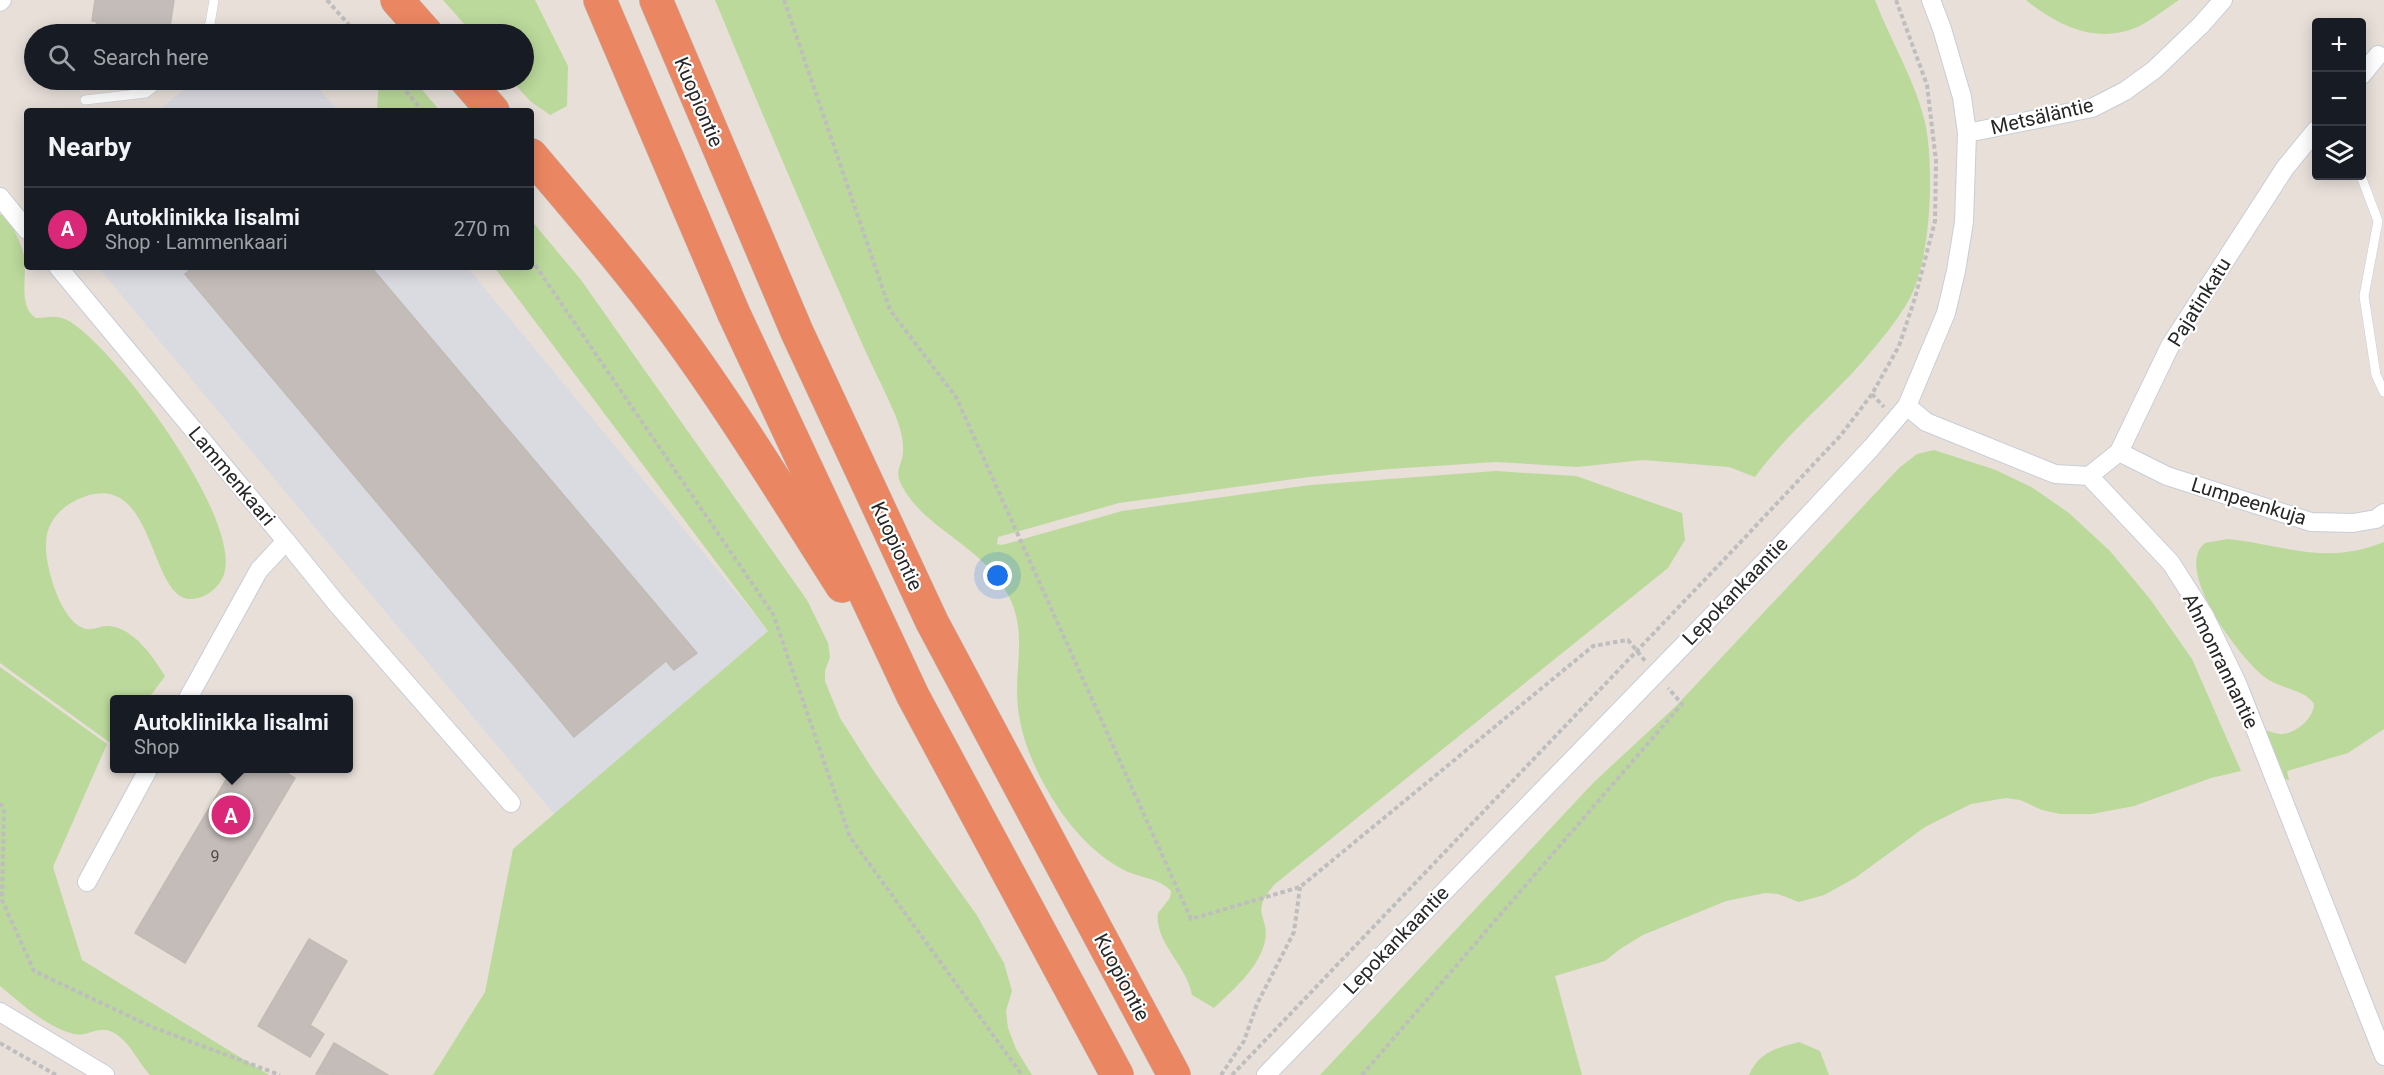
<!DOCTYPE html>
<html lang="en">
<head>
<meta charset="utf-8">
<style>
	:root { --surface:#171b24; --page:#242831; --text:#f1f3f6; --muted:#9ea1a6; --line:#363941; --accent:#db2777 }
	body { margin:0; font-family:Roboto,sans-serif; background:var(--page); color:var(--text) }
	.controls { position:absolute; right:18px; top:18px; display:grid; overflow:hidden; border-radius:6px; box-shadow:0 3px 15px #0003 }
	.controls button { width:54px; height:54px; display:grid; place-items:center; padding:0; border:0; border-bottom:2px solid var(--line); background:var(--surface); color:var(--text); font:30px sans-serif }
	.you { position:absolute; left:998px; top:576px; width:21px; height:21px; margin:-15px; border:4px solid #fff; border-radius:50%; background:#1a73e8; box-shadow:0 0 0 9px #1a73e833 }
	.badge { display:grid; place-items:center; width:39px; height:39px; border-radius:50%; background:var(--accent); color:#fff; font-size:20px; font-weight:700 }
	.pin { position:absolute; translate:-50% -50%; border:3px solid #fff; box-shadow:0 2px 6px #0006 }
	.popup { position:absolute; left:110px; top:695px; width:243px; height:78px; box-sizing:border-box; display:grid; place-content:center; border-radius:6px; background:var(--surface); filter:drop-shadow(0 2px 4px #0005); font-size:20px; white-space:nowrap; color:var(--muted) }
	.popup b { font-size:22px; color:var(--text) }
	.popup::after { content:''; position:absolute; left:50%; top:100%; margin-left:-12px; border:12px solid transparent; border-top-color:var(--surface) }
	.list { margin:0; padding:0; list-style:none }
	h2 { display:flex; justify-content:space-between; align-items:center; height:78px; margin:0; padding:0 24px; font-size:26px }
	h2 small { font-size:20px; font-weight:400; color:var(--muted) }
	.list li { display:grid; grid-template-columns:39px 1fr auto; gap:18px; align-items:center; box-sizing:border-box; height:84px; padding:0 24px; border-top:2px solid var(--line) }
	.list b { display:block; font-size:22px; white-space:nowrap }
	.list p { margin:0; font-size:20px; white-space:nowrap; color:var(--muted) }
	.list em { font-size:20px; font-style:normal; color:var(--muted) }
	.icon { flex:none; width:33px; height:33px; fill:none; stroke:currentColor; stroke-width:2; stroke-linecap:round; stroke-linejoin:round }
	.map { position:relative; flex:none; width:2384px; height:1075px; overflow:hidden }
	.search { position:absolute; background:var(--surface); box-shadow:0 3px 15px #0003; left:24px; top:24px; width:510px; height:66px; display:flex; align-items:center; gap:15px; box-sizing:border-box; padding:0 21px; border-radius:33px; color:var(--muted); font-size:22px }
	.panel { position:absolute; background:var(--surface); box-shadow:0 3px 15px #0003; left:24px; top:108px; width:510px; height:162px; border-radius:6px }
	.map>svg:first-child { display:block }
	.industrial { fill:#dadae1 }
	.green { fill:#bbd99b }
	.building { fill:#c3bcb9; stroke:#c2bbb4; stroke-width:1.5 }
	.lines { fill:none; stroke-linecap:round; stroke-linejoin:round }
	.lane-casing { stroke:#c8cdd7; stroke-width:10 }
	.street-casing { stroke:#c8cdd7; stroke-width:20 }
	.highway-casing { stroke:#bebebe; stroke-width:34 }
	.path { stroke:#bebebe; stroke-width:4; stroke-dasharray:4.5 3; stroke-linecap:butt }
	.lane { stroke:#fff; stroke-width:9 }
	.street { stroke:#fff; stroke-width:18 }
	.highway { stroke:#eb8662; stroke-width:33 }
	.labels { text-anchor:middle; dominant-baseline:central; stroke-width:4.5; stroke-linejoin:round; paint-order:stroke }
	.number-label { font-size:16px; fill:#4e4c4c }
	.street-label { font-size:20px; fill:#272727; stroke:#fff }
</style>
</head>
<body>
<div class="map">
<svg width="2384" height="1075" viewBox="0 0 2384 1075">
	<rect width="100%" height="100%" fill="#e8dfd9"/>
	<g class="industrial">
		<polygon points="196,80 312,80 338,111 157,111"/>
		<polygon points="98,267 467,267 768,631 554,814"/>
	</g>
	<g class="green">
		<polygon points="443,0 535,0 568,66 567,106 550,115 530,101 511,80 524,80 524,34 473,34"/>
		<path d="M715 0H1875C1891 42 1917 83 1926 127 1934 172 1931 257 1910 298 1898 320 1880 341 1864 360 1829 400 1786 434 1755 477L1729 467 1643 460 1577 467 1496 462 1389 469 1309 477 1119 503 998 537 997 544 1002 545 1122 511 1310 485 1496 471 1576 476 1682 513 1685 540 1668 568 1275 884C1248 914 1270 915 1265 941 1259 968 1233 990 1214 1008L1192 995C1187 965 1154 942 1158 913L1170 898 1171 891C1160 879 1143 878 1128 872 1100 859 1076 834 1059 809 1036 774 1017 734 1017 691 1017 661 1024 633 1012 603 988 546 927 533 902 486 893 469 903 466 903 451 904 434 896 416 889 401 881 383 872 366 864 348 813 233 763 117 715 0Z"/>
		<path d="M2026 0H2179C2165 9 2151 21 2135 28 2095 44 2057 25 2026 0Z"/>
		<polygon points="379,80 414,80 440,111 377,111"/>
		<path d="M3 214C13 226 20 240 24 256 28 274 17 307 36 318 47 318 56 314 67 320 113 344 250 527 222 579 218 587 208 596 198 598 145 614 161 453 71 503 56 512 46 526 46 544 45 566 60 619 83 628 92 632 100 625 109 626 134 628 153 657 165 676L148 699 114 700V738L109 742 0 663V215Z"/>
		<polygon points="531,220 581,280 807,600 828,643 830,657 825,671 825,681 840,718 875,773 976,914 1004,963 1012,991 1006,1011 1008,1028 1016,1049 1032,1075 433,1075 485,992 513,849 768,631 494,267 531,267"/>
		<polygon points="1934,450 1996,470 2033,488 2069,513 2110,551 2150,599 2192,659 2241,771 2211,778 2134,806 2092,814 2060,814 2042,810 2020,800 2006,798 1971,804 1925,827 1855,878 1824,895 1799,902 1778,894 1765,893 1726,901 1643,935 1620,949 1605,961 1555,976 1582,1075 1320,1075 1594,782 1676,706 1899,468 1917,454"/>
		<path d="M2228 539C2286 545 2325 566 2384 542V729L2348 753 2287 771 2289 780 2283 779 2263 729C2269 731 2275 734 2281 734 2296 734 2314 718 2314 704 2305 689 2280 689 2266 678 2241 660 2172 569 2205 543Z"/>
		<path d="M0 667 107 744 53 867 82 960 269 1075H150C138 1062 130 1042 114 1033 100 1024 89 1037 74 1034 46 1027 22 1004 0 986Z"/>
		<path d="M1799 1042 1820 1051 1829 1075H1749C1759 1052 1777 1048 1799 1042Z"/>
	</g>
	<g class="building">
		<polygon points="95,0 174,0 169,34 94,34 97,22 92,21"/>
		<polygon points="193,267 371,267 697,653 674,670 666,661 574,737 185,274"/>
		<polygon points="233,768 279,768 295,778 185,963 135,933"/>
		<polygon points="309,939 347,961 310,1025 324,1034 310,1057 258,1026"/>
		<polygon points="334,1043 388,1075 316,1074"/>
	</g>
	<g class="lines">
		<g class="lane-casing">
			<g id="lane">
				<polyline points="203,34 210,24 214,0"/>
				<polyline points="85,100 146,93 163,80"/>
				<polyline points="2361,176 2378,221 2364,296 2376,375 2384,392"/>
			</g>
		</g>
		<g class="street-casing">
			<g id="street">
				<polyline points="0,2 2,0"/>
				<polyline points="2362,75 2378,55"/>
				<polyline points="1967,133 2092,108 2125,91 2154,70 2201,25 2223,0"/>
				<polyline points="0,197 27,230"/>
				<polyline points="58,267 286,541 259,570 187,700"/>
				<polyline points="1907,406 1926,422 2055,474 2089,476 2171,563 2204,615 2237,683 2384,1056"/>
				<polyline points="2119,452 2167,476 2311,522 2353,523 2376,519 2384,513"/>
				<polyline points="2089,476 2119,452 2170,346 2285,168 2316,130"/>
				<polyline points="286,541 337,604 511,803"/>
				<polyline points="87,882 149,768"/>
				<polyline points="0,1012 105,1075"/>
				<polyline points="1266,1075 1778,548 1872,447 1907,406 1946,313 1956,271 1964,222 1967,133 1962,97 1942,29 1931,0"/>
			</g>
		</g>
		<g class="highway-casing">
			<g id="highway">
				<polyline points="397,0 427,34"/>
				<polyline points="600,0 734,314 913,696 1117,1075"/>
				<polyline points="656,0 797,332 932,622 1174,1075"/>
				<polyline points="466,80 493,111"/>
				<path d="M531 155C579 212 628 268 672 328 733 411 787 500 842 586"/>
			</g>
		</g>
		<g class="path">
			<polyline points="327,0 357,34"/>
			<polyline points="784,0 890,310 956,397 1191,919 1300,887 1593,646 1628,640 1646,662"/>
			<polyline points="396,80 423,111"/>
			<polyline points="531,259 773,614 850,837 1022,1075"/>
			<polyline points="1872,394 1884,407"/>
			<polyline points="0,803 4,809 2,900 34,971 152,1027 280,1075"/>
			<polyline points="0,1043 56,1075"/>
			<polyline points="1221,1075 1244,1041 1257,1004 1294,932 1300,887"/>
			<polyline points="1232,1075 1735,548 1841,435 1872,394 1899,346 1915,298 1935,221 1936,161 1927,85 1896,0"/>
			<polyline points="1362,1075 1682,704 1668,688"/>
		</g>
		<use href="#lane" class="lane"/>
		<use href="#street" class="street"/>
		<use href="#highway" class="highway"/>
	</g>
	<g class="labels">
		<g class="number-label">
			<text x="215" y="856">9</text>
		</g>
		<g class="street-label">
			<text transform="translate(699 102) rotate(67)">Kuopiontie</text>
			<text transform="translate(2042 116) rotate(-13)">Metsäläntie</text>
			<text transform="translate(2199 302) rotate(-58)">Pajatinkatu</text>
			<text transform="translate(232 476) rotate(50)">Lammenkaari</text>
			<text transform="translate(2249 501) rotate(17)">Lumpeenkuja</text>
			<text transform="translate(897 546) rotate(65)">Kuopiontie</text>
			<text transform="translate(1735 591) rotate(-46)">Lepokankaantie</text>
			<text transform="translate(2221 661) rotate(64)">Ahmonrannantie</text>
			<text transform="translate(1396 940) rotate(-46)">Lepokankaantie</text>
			<text transform="translate(1122 977) rotate(62)">Kuopiontie</text>
		</g>
	</g>
</svg>
<div class="controls">
<button>+</button>
<button>−</button>
<button><svg class="icon" aria-label="layers" viewBox="0 0 24 24"><path d="M12 4l9 5-9 5-9-5zM3 14l9 5 9-5"/></svg></button>
</div>
<div class="you"></div>
<div class="pin badge" style="left:231px;top:815px">A</div>
<div class="popup"><b>Autoklinikka Iisalmi</b>Shop</div>
<div class="search"><svg class="icon" aria-label="search" viewBox="0 0 24 24"><circle cx="10" cy="10" r="6"/><path d="M15 15l6 6"/></svg>Search here</div>
<section class="panel">
<h2>Nearby<small></small></h2>
<ul class="list">
<li><span class="badge">A</span><div><b>Autoklinikka Iisalmi</b><p>Shop · Lammenkaari</p></div><em>270 m</em></li>
</ul>
</section>
</div>
</body>
</html>
